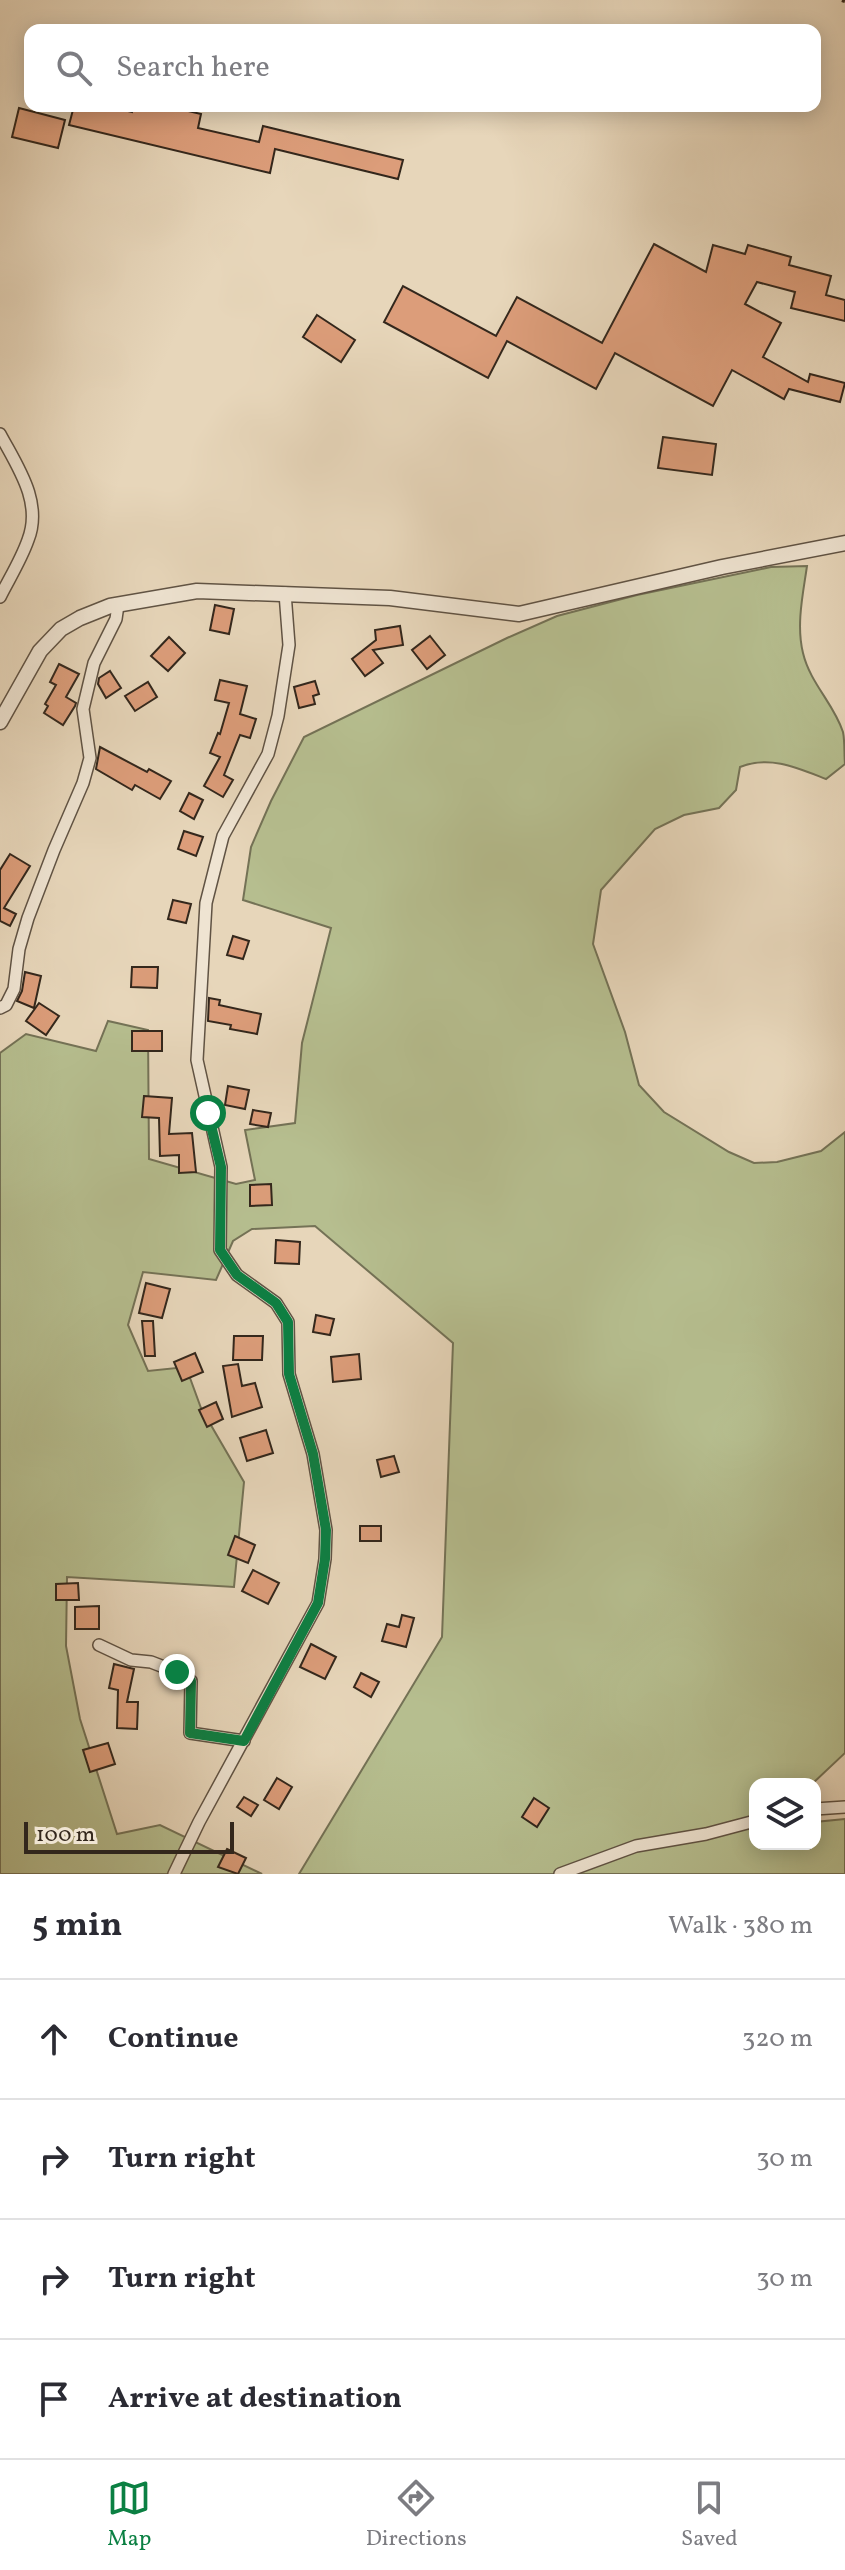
<!DOCTYPE html>
<html lang="en">
<head>
<meta charset="utf-8">
<style>
	:root { --surface:#fff; --page:#f7f7f7; --text:#2b2b33; --muted:#7c7c81; --line:#e1e1e2; --accent:#0b8043 }
	body { margin:0; font-family:Vollkorn,serif; background:var(--page); color:var(--text) }
	.controls { position:absolute; right:24px; bottom:24px; display:grid; overflow:hidden; border-radius:16px; box-shadow:0 4px 20px #0003 }
	.controls button { width:72px; height:72px; display:grid; place-items:center; padding:0; border:0; border-bottom:2px solid var(--line); background:var(--surface); color:var(--text); font:40px sans-serif }
	.scale { position:absolute; left:24px; bottom:20px; width:210px; box-sizing:border-box; padding-left:8px; border:4px solid #33271c; border-top:0; font-size:22px; line-height:28px; white-space:nowrap; color:#33271c; -webkit-text-stroke:6px #efe4d2; paint-order:stroke }
	.stop { position:absolute; width:24px; height:24px; margin:-18px; border:6px solid #0b8043; border-radius:50%; background:#fff }
	.stop.end { background:#0b8043; border-color:#fff; box-shadow:0 2px 8px #0008 }
	.list { margin:0; padding:0; list-style:none }
	h2 { display:flex; justify-content:space-between; align-items:center; height:104px; margin:0; padding:0 32px; font-size:34px }
	h2 small { font-size:26px; font-weight:400; color:var(--muted) }
	.list li { display:grid; grid-template-columns:52px 1fr auto; gap:24px; align-items:center; box-sizing:border-box; height:120px; padding:0 32px; border-top:2px solid var(--line) }
	.list b { display:block; font-size:30px; white-space:nowrap }
	.list em { font-size:26px; font-style:normal; color:var(--muted) }
	.icon { flex:none; width:44px; height:44px; fill:none; stroke:currentColor; stroke-width:2; stroke-linecap:round; stroke-linejoin:round }
	.map { position:relative; flex:none; width:845px; height:1874px; overflow:hidden }
	.search { position:absolute; background:var(--surface); box-shadow:0 4px 20px #0003; left:24px; right:24px; top:24px; height:88px; display:flex; align-items:center; gap:20px; box-sizing:border-box; padding:0 28px; border-radius:16px; color:var(--muted); font-size:30px }
	.sheet { height:584px; background:var(--surface) }
	nav { display:flex; justify-content:space-around; align-items:center; box-sizing:border-box; height:112px; border-top:2px solid var(--line); background:var(--surface); font-size:22px; color:var(--muted) }
	nav a { display:grid; justify-items:center; gap:4px }
	nav .on { color:var(--accent) }
	.map>svg:first-child { display:block }
	.green { fill:#b6be8f; stroke:#747256; stroke-width:2 }
	.building { fill:#dc9d7a; stroke:#33271c; stroke-width:2 }
	.lines { fill:none; stroke-linecap:round; stroke-linejoin:round }
	.minor-casing { stroke:#605344; stroke-width:14 }
	.tertiary-casing { stroke:#605344; stroke-width:17 }
	.minor { stroke:#efe4d2; stroke-width:11 }
	.tertiary { stroke:#efe4d2; stroke-width:14 }
	.rail { stroke:#33271c; stroke-width:4; stroke-dasharray:14 14; stroke-linecap:butt }
	.route { stroke:#0b8043; stroke-width:10 }
</style>
</head>
<body>
<div class="map">
<svg width="845" height="1874" viewBox="0 0 845 1874">
	<rect width="100%" height="100%" fill="#e7d6ba"/>
	<filter id="stains"><feTurbulence type="fractalNoise" baseFrequency=".0025" numOctaves="4"/><feColorMatrix values="0 0 0 0 .2 0 0 0 0 .09 0 0 0 0 .02 0 0 0 .5 -.17"/></filter>
	<radialGradient id="worn" r=".72"><stop offset=".6" stop-color="#630" stop-opacity="0"/><stop offset="1" stop-color="#630" stop-opacity=".3"/></radialGradient>
	<path class="green" d="M807 566C803 594 796 625 803 653 810 683 834 704 843 732 845 742 844 754 845 764L826 779C798 768 770 755 740 767L736 790 719 808 684 815 655 829 601 890 593 944 625 1032 639 1085 664 1112 729 1152 754 1163 777 1162 821 1151 845 1132V1753L812 1784H755V1844H815V1822L845 1819V1874H299L442 1637 453 1343 315 1226 252 1229 233 1241 216 1280 143 1272 128 1325 148 1371 186 1367 201 1408 244 1482 234 1587 67 1577 66 1646 80 1719 117 1834 160 1825 262 1874H0V1053L26 1034 96 1051 108 1021 148 1030 149 1159 236 1184 255 1180 245 1130 295 1123 302 1043 331 928 243 900 251 847 271 801 304 737 507 638 557 616 637 595 771 567Z"/>
	<g class="building">
		<polygon points="74,106 108,106 132,112 133,106 167,106 201,114 198,128 259,142 263,126 403,160 398,179 275,149 270,173 69,125"/>
		<polygon points="19,108 65,120 58,148 12,137"/>
		<polygon points="654,244 706,272 713,245 745,254 748,245 791,257 789,265 831,276 826,295 845,300 845,321 791,308 795,292 757,282 745,304 781,323 763,357 808,382 810,374 845,383 840,402 789,389 784,399 732,370 713,406 615,353 596,389 507,341 488,378 384,322 403,286 496,336 517,297 602,343"/>
		<polygon points="317,315 355,340 341,362 303,337"/>
		<polygon points="663,437 716,444 712,475 658,468"/>
		<polygon points="215,605 234,609 229,634 210,630"/>
		<polygon points="400,626 403,645 373,650 383,663 365,676 352,659 376,640 375,630"/>
		<polygon points="430,636 445,655 427,669 412,650"/>
		<polygon points="169,637 185,653 168,671 151,656"/>
		<polygon points="59,664 79,674 66,697 76,703 75,706 63,725 44,713 48,706 45,704 56,685 50,682"/>
		<polygon points="110,671 121,688 106,698 98,684 99,678"/>
		<polygon points="220,680 247,686 240,714 256,719 250,738 240,735 224,775 233,780 223,797 204,786 220,757 210,753 218,733 220,734 229,703 215,700"/>
		<polygon points="315,681 319,694 313,696 315,704 299,708 294,687"/>
		<polygon points="148,682 157,697 135,711 125,696"/>
		<polygon points="100,747 147,772 149,769 171,781 160,799 135,785 132,790 96,769"/>
		<polygon points="189,793 203,800 194,819 180,811"/>
		<polygon points="184,831 203,837 196,856 178,849"/>
		<polygon points="10,854 30,866 4,908 16,914 10,926 0,921 0,870"/>
		<polygon points="173,900 191,904 186,923 168,919"/>
		<polygon points="233,936 249,941 243,959 227,955"/>
		<polygon points="132,967 158,967 157,988 131,987"/>
		<polygon points="25,972 41,976 34,1008 17,1001 22,991"/>
		<polygon points="209,998 220,1000 219,1005 261,1014 257,1034 230,1029 231,1025 208,1021"/>
		<polygon points="39,1003 59,1016 46,1035 26,1021"/>
		<rect x="132" y="1031" width="30" height="20"/>
		<polygon points="228,1086 249,1090 245,1109 225,1105"/>
		<polygon points="144,1096 172,1098 169,1134 192,1133 196,1172 179,1173 179,1155 160,1156 159,1118 142,1117"/>
		<polygon points="253,1110 271,1113 268,1127 250,1124"/>
		<polygon points="271,1184 272,1205 250,1206 250,1185"/>
		<polygon points="276,1240 300,1242 299,1264 275,1263"/>
		<polygon points="146,1283 170,1289 162,1318 139,1313"/>
		<polygon points="316,1315 334,1319 330,1335 313,1332"/>
		<polygon points="142,1321 153,1321 155,1356 145,1356"/>
		<polygon points="234,1336 263,1336 262,1360 233,1360"/>
		<polygon points="195,1353 203,1372 182,1381 174,1362"/>
		<polygon points="359,1354 361,1379 333,1382 331,1357"/>
		<polygon points="238,1364 242,1386 255,1383 262,1407 232,1417 223,1366"/>
		<polygon points="216,1402 223,1419 207,1427 199,1410"/>
		<polygon points="266,1430 273,1453 247,1461 240,1438"/>
		<polygon points="394,1456 399,1472 381,1477 377,1460"/>
		<rect x="360" y="1526" width="21" height="15"/>
		<polygon points="235,1536 255,1545 248,1563 228,1555"/>
		<polygon points="253,1570 279,1583 268,1604 242,1591"/>
		<polygon points="78,1583 79,1600 56,1600 56,1584"/>
		<polygon points="99,1606 99,1629 75,1629 75,1607"/>
		<polygon points="402,1615 414,1618 406,1647 382,1641 387,1624 399,1627"/>
		<polygon points="311,1644 336,1657 325,1679 300,1667"/>
		<polygon points="114,1664 134,1669 127,1702 138,1702 137,1729 117,1728 118,1690 109,1688"/>
		<polygon points="361,1673 379,1682 371,1697 354,1687"/>
		<polygon points="108,1743 115,1764 90,1772 83,1750"/>
		<polygon points="277,1778 292,1787 279,1809 264,1800"/>
		<polygon points="244,1797 258,1805 251,1816 237,1807"/>
		<polygon points="534,1798 549,1808 537,1827 522,1817"/>
		<polygon points="227,1849 246,1858 238,1874 218,1867"/>
	</g>
	<g class="lines">
		<g class="minor-casing">
			<g id="minor">
				<path d="M0 434C17 466 43 502 28 540 21 560 9 579 0 597"/>
				<polyline points="0,1008 6,1005 14,989 19,949 28,918 54,850 83,783 90,758 83,709 94,663 116,619 118,605"/>
				<polyline points="99,1645 131,1660 151,1662 177,1672 191,1681 190,1733 244,1741"/>
				<polyline points="815,1809 845,1807"/>
				<polyline points="174,1874 199,1822 318,1603 325,1559 326,1530 313,1454 289,1374 288,1322 276,1303 237,1275 220,1250 221,1167 197,1060 206,903 223,836 268,754 278,716 289,645 285,593"/>
				<polyline points="560,1874 636,1846 706,1834 755,1821"/>
			</g>
		</g>
		<g class="tertiary-casing">
			<polyline id="tertiary" points="0,722 40,651 61,629 80,618 110,606 197,591 390,598 519,614 722,567 845,543"/>
		</g>
		<use href="#minor" class="minor"/>
		<use href="#tertiary" class="tertiary"/>
		<polyline class="rail" points="842,0 845,1"/>
	</g>
	<g class="lines">
		<polyline class="route" points="177,1672 191,1681 190,1733 244,1741 318,1603 325,1559 326,1530 313,1454 289,1374 288,1322 276,1303 237,1275 220,1250 221,1167 208,1113"/>
	</g>
	<rect width="100%" height="100%" filter="url(#stains)"/>
	<rect width="100%" height="100%" fill="url(#worn)"/>
</svg>
<div class="controls">
<button><svg class="icon" aria-label="layers" viewBox="0 0 24 24"><path d="M12 4l9 5-9 5-9-5zM3 14l9 5 9-5"/></svg></button>
</div>
<div class="scale">100 m</div>
<div class="stop" style="left:208px;top:1113px"></div>
<div class="stop end" style="left:177px;top:1672px"></div>
<div class="search"><svg class="icon" aria-label="search" viewBox="0 0 24 24"><circle cx="10" cy="10" r="6"/><path d="M15 15l6 6"/></svg>Search here</div>
</div>
<section class="sheet">
<h2>5 min<small>Walk · 380 m</small></h2>
<ul class="list">
<li><svg class="icon" aria-label="ahead" viewBox="0 0 24 24"><path d="M12 20V5M6 11l6-6 6 6"/></svg><div><b>Continue</b></div><em>320 m</em></li>
<li><svg class="icon" aria-label="right" viewBox="0 0 24 24"><path d="M7 20v-9h11M14 6l5 5-5 5"/></svg><div><b>Turn right</b></div><em>30 m</em></li>
<li><svg class="icon" aria-label="right" viewBox="0 0 24 24"><path d="M7 20v-9h11M14 6l5 5-5 5"/></svg><div><b>Turn right</b></div><em>30 m</em></li>
<li><svg class="icon" aria-label="arrive" viewBox="0 0 24 24"><path d="M6 21V4h12l-3 4 3 4H6"/></svg><div><b>Arrive at destination</b></div></li>
</ul>
</section>
<nav>
<a class="on"><svg class="icon" aria-label="map" viewBox="0 0 24 24"><path d="M3 6l6-2 6 2 6-2v14l-6 2-6-2-6 2zM9 4v14M15 6v14"/></svg>Map</a>
<a><svg class="icon" aria-label="directions" viewBox="0 0 24 24"><path d="M12 3l9 9-9 9-9-9zM9 14v-3h6M13 9l2 2-2 2"/></svg>Directions</a>
<a><svg class="icon" aria-label="saved" viewBox="0 0 24 24"><path d="M7 4h10v16l-5-4-5 4z"/></svg>Saved</a>
</nav>
</body>
</html>
